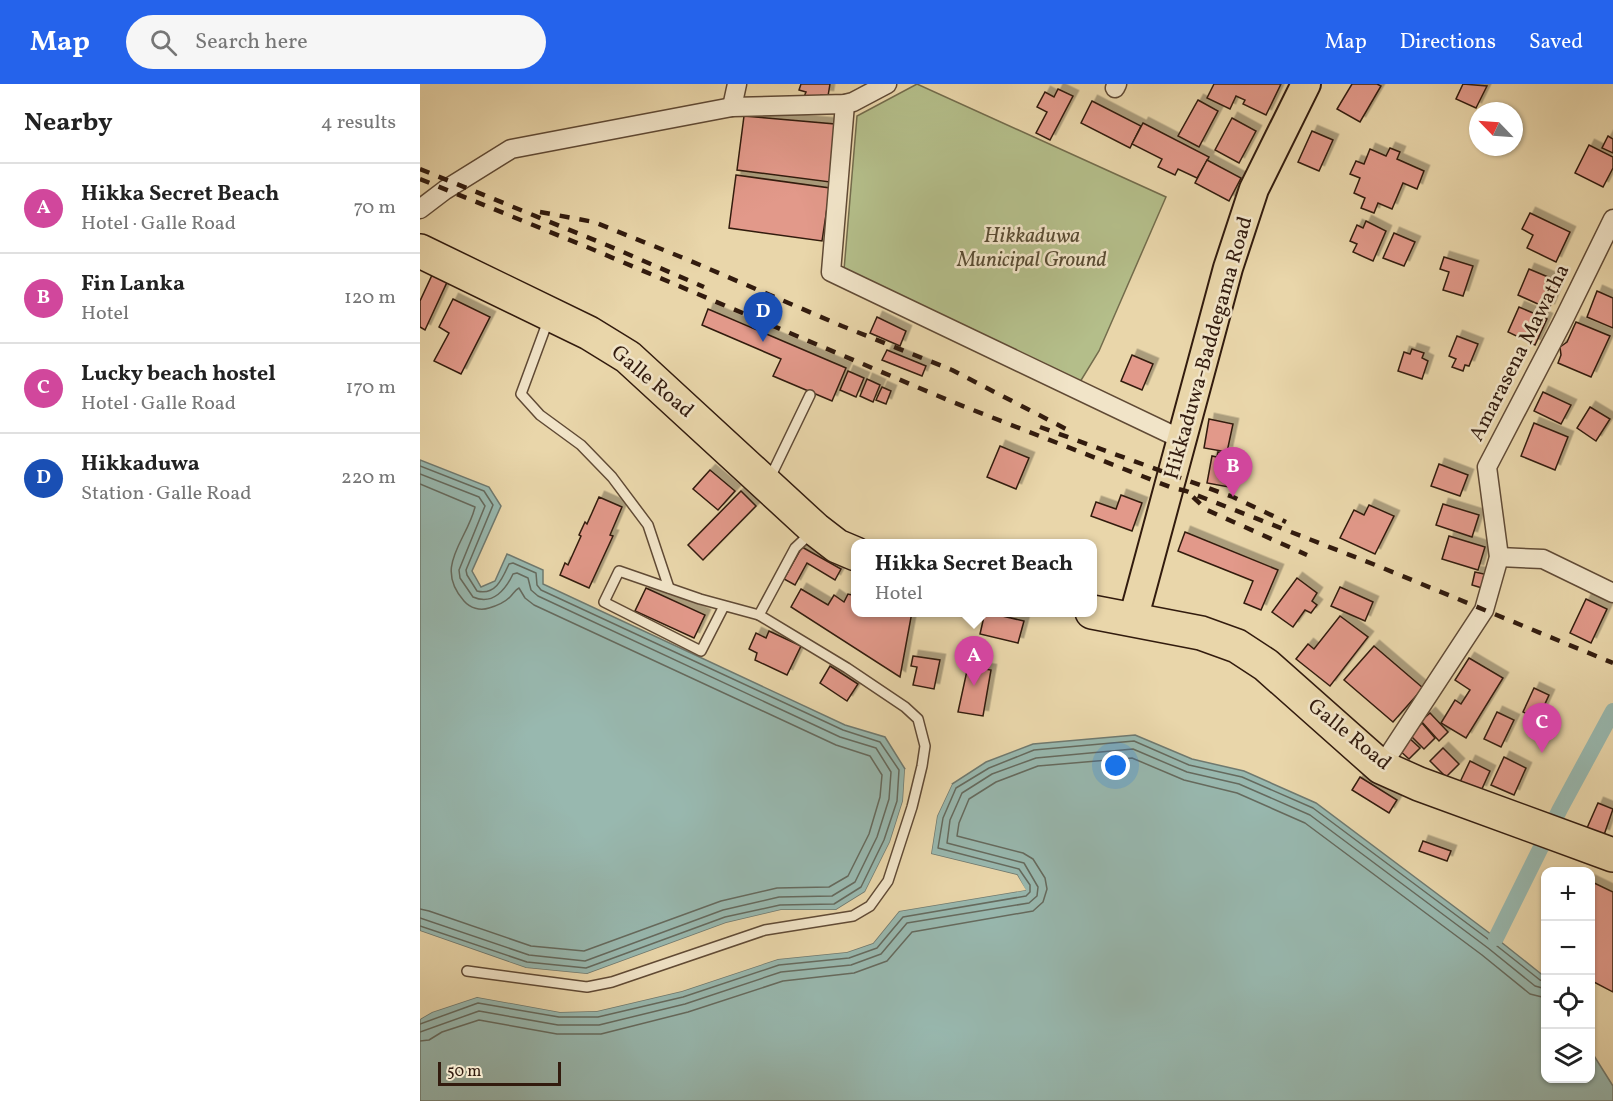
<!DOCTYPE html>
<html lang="en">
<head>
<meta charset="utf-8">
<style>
	:root { --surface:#fff; --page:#f6f6f6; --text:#222; --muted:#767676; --line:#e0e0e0; --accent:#2563eb }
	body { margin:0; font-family:Vollkorn,serif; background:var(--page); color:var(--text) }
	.controls { position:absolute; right:18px; bottom:18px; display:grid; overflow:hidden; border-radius:12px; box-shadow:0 2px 4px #0004 }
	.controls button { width:54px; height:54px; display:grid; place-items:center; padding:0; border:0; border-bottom:2px solid var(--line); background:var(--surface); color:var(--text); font:30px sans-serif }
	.compass { position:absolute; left:1049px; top:18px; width:54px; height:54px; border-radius:50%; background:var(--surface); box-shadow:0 2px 4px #0004; rotate:295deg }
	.scale { position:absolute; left:18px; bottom:15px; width:123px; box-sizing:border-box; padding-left:6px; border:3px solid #321b0e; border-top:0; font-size:16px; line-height:21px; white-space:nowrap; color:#321b0e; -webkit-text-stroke:4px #f1e4c8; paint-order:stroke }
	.you { position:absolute; left:696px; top:682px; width:21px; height:21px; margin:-15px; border:4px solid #fff; border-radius:50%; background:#1a73e8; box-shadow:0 0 0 9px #1a73e833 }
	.badge { display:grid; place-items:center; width:39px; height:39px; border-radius:50%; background:var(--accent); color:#fff; font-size:20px; font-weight:700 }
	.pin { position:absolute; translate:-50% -50px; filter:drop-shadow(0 2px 3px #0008) }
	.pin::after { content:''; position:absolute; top:32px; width:21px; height:18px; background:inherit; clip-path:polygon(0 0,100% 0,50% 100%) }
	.popup { position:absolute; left:431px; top:455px; width:246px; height:78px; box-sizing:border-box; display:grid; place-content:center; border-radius:12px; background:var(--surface); filter:drop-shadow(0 2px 4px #0005); font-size:20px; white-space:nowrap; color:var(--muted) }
	.popup b { font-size:22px; color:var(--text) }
	.popup::after { content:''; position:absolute; left:50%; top:100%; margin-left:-12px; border:12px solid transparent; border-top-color:var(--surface) }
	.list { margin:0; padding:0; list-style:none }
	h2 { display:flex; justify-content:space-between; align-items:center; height:78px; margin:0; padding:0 24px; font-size:26px }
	h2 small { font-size:20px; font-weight:400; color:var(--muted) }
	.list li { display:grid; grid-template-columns:39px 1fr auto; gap:18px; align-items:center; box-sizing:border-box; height:90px; padding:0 24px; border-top:2px solid var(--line) }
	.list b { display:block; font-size:22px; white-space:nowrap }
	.list p { margin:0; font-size:20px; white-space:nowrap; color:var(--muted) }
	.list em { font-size:20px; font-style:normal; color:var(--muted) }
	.icon { flex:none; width:33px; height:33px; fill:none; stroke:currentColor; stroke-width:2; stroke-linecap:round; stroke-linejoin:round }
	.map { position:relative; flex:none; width:1193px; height:1017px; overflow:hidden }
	header { display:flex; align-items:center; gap:36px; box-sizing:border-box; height:84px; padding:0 30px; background:var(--accent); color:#fff }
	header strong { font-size:28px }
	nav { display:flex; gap:33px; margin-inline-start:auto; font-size:21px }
	.search { width:420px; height:54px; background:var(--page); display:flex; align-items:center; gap:15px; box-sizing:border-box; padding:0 21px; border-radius:33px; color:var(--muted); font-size:22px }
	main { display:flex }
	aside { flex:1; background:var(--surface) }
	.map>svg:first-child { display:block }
	.green { fill:#b4be8a; stroke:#736c4c; stroke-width:1.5 }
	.water { fill:#98b8af; stroke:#6f796f; stroke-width:1.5 }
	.pier { fill:#e9d6aa }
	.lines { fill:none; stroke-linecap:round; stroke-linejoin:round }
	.shore { stroke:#656a5e; stroke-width:1.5 }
	.canal { stroke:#98b8af; stroke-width:16 }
	.building { fill:#e2998a; stroke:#321b0e; stroke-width:1.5; filter:url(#shadow) }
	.lane-casing { stroke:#604a35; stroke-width:12 }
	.street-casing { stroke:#604a35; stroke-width:21 }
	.primary-casing { stroke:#321b0e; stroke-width:32 }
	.highway-casing { stroke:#321b0e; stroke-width:36 }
	.lane { stroke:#f1e4c8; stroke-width:9 }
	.street { stroke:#f1e4c8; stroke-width:18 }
	.primary { stroke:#e9d6aa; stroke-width:28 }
	.highway { stroke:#e9d6aa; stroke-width:33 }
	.rail { stroke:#321b0e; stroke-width:4.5; stroke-dasharray:10 10; stroke-linecap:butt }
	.labels { text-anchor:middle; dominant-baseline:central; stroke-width:5; stroke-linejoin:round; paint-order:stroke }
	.park-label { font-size:21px; font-style:italic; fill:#594c33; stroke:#f1e4c8 }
	.street-label { font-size:21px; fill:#321b0e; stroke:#f1e4c8 }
</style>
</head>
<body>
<header>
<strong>Map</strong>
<div class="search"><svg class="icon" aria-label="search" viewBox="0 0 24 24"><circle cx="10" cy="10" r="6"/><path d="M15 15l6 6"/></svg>Search here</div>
<nav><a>Map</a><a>Directions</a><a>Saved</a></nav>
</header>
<main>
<aside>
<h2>Nearby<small>4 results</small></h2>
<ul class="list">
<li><span class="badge" style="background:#d1479c">A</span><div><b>Hikka Secret Beach</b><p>Hotel · Galle Road</p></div><em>70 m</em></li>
<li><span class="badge" style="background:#d1479c">B</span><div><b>Fin Lanka</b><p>Hotel</p></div><em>120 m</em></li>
<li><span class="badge" style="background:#d1479c">C</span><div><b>Lucky beach hostel</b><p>Hotel · Galle Road</p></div><em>170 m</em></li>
<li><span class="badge" style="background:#1a4fb4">D</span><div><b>Hikkaduwa</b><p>Station · Galle Road</p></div><em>220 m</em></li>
</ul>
</aside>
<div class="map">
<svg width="1193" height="1017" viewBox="0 0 1193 1017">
	<defs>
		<filter id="shadow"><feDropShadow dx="5.5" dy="-5.5" stdDeviation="0" flood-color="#0004"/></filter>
	</defs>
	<rect width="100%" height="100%" fill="#e9d6aa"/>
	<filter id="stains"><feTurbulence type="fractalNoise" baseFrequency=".00333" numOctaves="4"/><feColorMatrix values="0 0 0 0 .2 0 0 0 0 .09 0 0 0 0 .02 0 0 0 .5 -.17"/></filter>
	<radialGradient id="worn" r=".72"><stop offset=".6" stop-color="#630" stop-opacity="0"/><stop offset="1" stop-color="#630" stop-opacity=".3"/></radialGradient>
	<polygon class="green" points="497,0 746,113 679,267 660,298 424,186 437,32"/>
	<g class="water">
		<polygon points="0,376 69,403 81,422 52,487 61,503 75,497 87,470 123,486 123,500 425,641 465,653 485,685 483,717 470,758 445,808 416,826 361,826 306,839 167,890 106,884 0,847"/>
		<polygon points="715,651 772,675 824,687 896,719 1076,854 1125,893 1126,994 1170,994 1171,967 1193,1002 1193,1017 0,1017 0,935 12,928 57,913 140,928 177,927 262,907 358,875 427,868 453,859 479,827 605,806 597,791 511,770 517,732 532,700 566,678 613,660"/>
	</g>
	<g class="pier">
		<polygon points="485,685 488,686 486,718 473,759 448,810 417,829 362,829 307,842 167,893 105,887 0,850 0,847 106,884 167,890 306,839 361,826 416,826 445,808 470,758 483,717"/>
		<polygon points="529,699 532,700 517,732 511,770 597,791 606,806 479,827 453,859 427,868 358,875 262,907 177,927 140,928 57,913 12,928 0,935 0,932 11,925 57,910 140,925 176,924 261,904 357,872 426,865 451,857 478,824 601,804 595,793 508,771 514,732"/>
	</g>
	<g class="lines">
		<g class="shore">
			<path d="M0 382 64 407 73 421 46 486 47 491 57 507C76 512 83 493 89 480L93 479 116 489 117 501 121 506 423 646 460 658 479 686 477 717 464 756 441 803 414 820 360 821 305 833 166 884 107 878 0 842"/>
			<path d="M0 390 59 413 65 422 39 486 40 494 53 513C73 522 86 505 93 490L97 489 108 494 111 506 118 512 420 653 456 664 471 688 469 715 457 753 435 798 412 812 359 813 303 826 165 877 109 871 0 834"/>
			<path d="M0 400 55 423C47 457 13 482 44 517 50 524 60 527 69 524 76 522 85 518 90 513 94 509 95 506 99 504L105 514 114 521 416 661 450 672 462 691 460 713 449 750 428 792 409 803 357 804 301 817 164 867 111 862 9 827 0 825"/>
			<polyline points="0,940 58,919 139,933 178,933 263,913 359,881 429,874 457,864 483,833 606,812 610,808 610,801 599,785 518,764 523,734 536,704 569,684 614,666 714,657 769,681 822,693 893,724 1072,858 1120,896 1126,898"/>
			<polyline points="0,948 59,927 138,941 179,941 265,920 361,888 431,881 461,870 487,839 609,819 617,812 618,803 604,779 527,759 530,736 542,709 572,690 616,674 713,665 767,688 819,700 890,731 1068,864 1115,902 1126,905"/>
			<polyline points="0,957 9,956 22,948 59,936 137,950 181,950 268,928 363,897 434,889 467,877 492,848 613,827 623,818 627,805 625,794 613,775 603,769 537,752 539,739 549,715 576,698 618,682 712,674 764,696 817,709 885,739 1062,871 1110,910 1126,914"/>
		</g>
		<polyline class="canal" points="1076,854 1140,725 1193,627"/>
	</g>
	<g class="building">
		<polygon points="381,0 410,0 408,12 401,11 400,16 384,13 386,8 379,6"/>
		<polygon points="794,0 861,0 846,31 823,20 825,16 816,12 810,25 787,14"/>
		<polygon points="932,0 957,0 961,2 940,38 917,25"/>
		<polygon points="1043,0 1067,2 1056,24 1036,15"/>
		<polygon points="638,5 653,12 630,56 616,49 627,28 617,23 625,8 634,13"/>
		<polygon points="778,16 798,27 779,63 758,52"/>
		<polygon points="672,17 721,42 710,64 661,39"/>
		<polygon points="324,32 415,40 410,98 317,86"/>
		<polygon points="812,34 836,47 819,79 795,66"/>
		<polygon points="723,39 789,73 777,94 758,85 755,91 738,83 742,75 712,60"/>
		<polygon points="892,47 913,56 899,87 878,78"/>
		<polygon points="1188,52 1193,55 1193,69 1182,64"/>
		<polygon points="1169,61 1193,73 1193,84 1183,103 1155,89"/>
		<polygon points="970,64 980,68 977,75 1004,87 997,105 983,99 972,125 958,119 954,129 941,124 945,114 934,109 940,94 930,90 936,77 944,80 950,65 966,72"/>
		<polygon points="787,76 821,94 809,117 775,99"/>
		<polygon points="316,91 410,104 402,157 309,144"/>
		<polygon points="1110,129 1150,148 1136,178 1107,164 1113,151 1102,145"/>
		<polygon points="946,137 966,147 953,177 933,168 937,160 930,157 937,141 943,144"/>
		<polygon points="974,149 995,158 984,182 963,174"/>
		<polygon points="1024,173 1053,182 1043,212 1023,206 1029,188 1020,185"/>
		<polygon points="1109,185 1140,198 1129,225 1098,211"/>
		<polygon points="13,189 28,196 5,246 0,243 0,217"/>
		<polygon points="1177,207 1193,214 1193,244 1167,233"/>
		<polygon points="33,215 70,233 41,290 14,277 29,249 19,243"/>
		<polygon points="1099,223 1127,235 1115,261 1088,248"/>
		<polygon points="288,225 426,284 412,317 353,292 361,275 282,241"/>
		<polygon points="457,233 486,247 480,262 450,249"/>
		<polygon points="1156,238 1190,252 1171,293 1138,279 1141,271 1140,263 1147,258"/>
		<polygon points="1037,252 1058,260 1049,282 1045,281 1043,287 1032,283 1036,275 1029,272"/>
		<polygon points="992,265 1004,269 1002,274 1008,277 1002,295 978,287 984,268 990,270"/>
		<polygon points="467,266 506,282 502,292 462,276"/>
		<polygon points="712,271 733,280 722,306 701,297"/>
		<polygon points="428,287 444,294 436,313 420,306"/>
		<polygon points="447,295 460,301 453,318 440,312"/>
		<polygon points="462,303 471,307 466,320 456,316"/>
		<polygon points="1123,308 1151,321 1141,340 1114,327"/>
		<polygon points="1170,323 1190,335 1176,357 1157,344"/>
		<polygon points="789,335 813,340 807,368 784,364"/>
		<polygon points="1114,339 1148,353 1135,386 1101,372"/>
		<polygon points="580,362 609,374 596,405 567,393"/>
		<polygon points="798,368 813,371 811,382 818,383 814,404 787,399 792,372 797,373"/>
		<polygon points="1019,380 1048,391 1040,412 1011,402"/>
		<polygon points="290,386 315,407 298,426 273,405"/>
		<polygon points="321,407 336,422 283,476 268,461"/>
		<polygon points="701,411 722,419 712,447 671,432 676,418 696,425"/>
		<polygon points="179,413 202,423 190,451 193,452 169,504 140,491 145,479 148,481 161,452 159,451 165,438 167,440"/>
		<polygon points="1023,420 1059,431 1052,453 1016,441"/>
		<polygon points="949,421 974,432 955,470 920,454 934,426 944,431"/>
		<polygon points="765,448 858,486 841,526 824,519 833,497 758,467"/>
		<polygon points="1029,452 1065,463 1058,486 1022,475"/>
		<polygon points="382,463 421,485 415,496 387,479 375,501 364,495"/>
		<polygon points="1055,488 1064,490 1062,504 1052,501"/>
		<polygon points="877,494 897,509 892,517 897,521 891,529 885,526 873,543 852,528"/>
		<polygon points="920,503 953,518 945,537 911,522"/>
		<polygon points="226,504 285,531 274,554 215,527"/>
		<polygon points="381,505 408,521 414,511 424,518 428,510 436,512 436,528 492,528 480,593 371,523"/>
		<polygon points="1166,515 1187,525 1171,559 1150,549"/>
		<polygon points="565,528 604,537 598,559 560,550"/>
		<polygon points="920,532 948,553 910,602 876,575 888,560 894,565"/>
		<polygon points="349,547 381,562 367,591 335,576 337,569 329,565 336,549 346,554"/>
		<polygon points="954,562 1003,604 973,638 924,596"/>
		<polygon points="493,572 520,576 514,605 493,601 497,583 491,582"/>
		<polygon points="1049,574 1083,594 1046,654 1021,639 1035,616 1041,620 1050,606 1035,596"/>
		<polygon points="410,582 438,600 427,617 400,599"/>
		<polygon points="548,582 571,586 563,632 538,628"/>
		<polygon points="1114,604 1129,611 1118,635 1103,628"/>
		<polygon points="1077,628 1094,636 1081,663 1064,655"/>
		<polygon points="1010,629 1028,648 1019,657 1001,637"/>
		<polygon points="1002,639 1015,654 1004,665 990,651"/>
		<polygon points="989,654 1000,664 989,675 978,665"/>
		<polygon points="1023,664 1039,680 1026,693 1010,677"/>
		<polygon points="1084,673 1106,684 1094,711 1071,701"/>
		<polygon points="1050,677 1070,687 1061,707 1040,698"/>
		<polygon points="940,693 977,716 969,729 932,706"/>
		<polygon points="1178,719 1193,725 1184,751 1167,744"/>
		<polygon points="1003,757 1031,767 1027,777 999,767"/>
		<polygon points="1170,797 1193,808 1193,908 1170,896"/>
	</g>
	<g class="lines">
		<g class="lane-casing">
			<g id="lane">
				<polyline points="129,234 101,310 120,331 161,361 192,393 228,441 249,504"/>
				<polyline points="349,396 390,311"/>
				<polyline points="304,522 281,567 184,518 199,487 280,515 339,531"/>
				<polyline points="47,887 167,903 192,898 345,846 433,832 450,822 468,797 492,723 502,682 505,662 498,635 485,623 427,584 339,531 375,464 391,449"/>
			</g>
		</g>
		<g class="street-casing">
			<g id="street">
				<polyline points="695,4 697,0"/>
				<polyline points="425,20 411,188 763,356"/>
				<polyline points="312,23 317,0"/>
				<polyline points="0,125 25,106 91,65 312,23 425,20 433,18 467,0"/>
				<polyline points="1079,473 1123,475 1193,509"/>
				<polyline points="961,683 1064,526 1079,473 1067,383 1142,239 1193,135"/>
			</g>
		</g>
		<g class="primary-casing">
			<polyline id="primary" points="713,536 808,184 834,105 886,0"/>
		</g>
		<g class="highway-casing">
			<g id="highway">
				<polyline points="0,167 169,249 208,273 395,445 417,462 436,470"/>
				<polyline points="672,528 781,549 817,562 846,581 961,683 999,700 1193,771"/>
			</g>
		</g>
		<use href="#lane" class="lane"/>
		<use href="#street" class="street"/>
		<use href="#primary" class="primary"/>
		<use href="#highway" class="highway"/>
		<g class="rail">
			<polyline points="0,85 189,162 284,203"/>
			<polyline points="0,95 167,163 530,317 750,403 766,407 958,482 1193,579"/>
			<polyline points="120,128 174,138 266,175 422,242 532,286 648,346"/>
			<polyline points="620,343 813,413 866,438"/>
			<polyline points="773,413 787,426 887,471"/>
		</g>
	</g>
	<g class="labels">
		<g class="park-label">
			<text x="612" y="152">Hikkaduwa<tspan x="612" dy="24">Municipal Ground</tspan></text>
		</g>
		<g class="street-label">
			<text transform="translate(789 264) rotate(-74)">Hikkaduwa-Baddegama Road</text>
			<text transform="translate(1100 269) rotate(-63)">Amarasena Mawatha</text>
			<text transform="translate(232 298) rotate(40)">Galle Road</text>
			<text transform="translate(929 651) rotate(39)">Galle Road</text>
		</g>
	</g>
	<rect width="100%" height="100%" filter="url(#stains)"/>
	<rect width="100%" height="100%" fill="url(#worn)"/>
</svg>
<div class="controls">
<button>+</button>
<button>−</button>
<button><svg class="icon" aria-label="locate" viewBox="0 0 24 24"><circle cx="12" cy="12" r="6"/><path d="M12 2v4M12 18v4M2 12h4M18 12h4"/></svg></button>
<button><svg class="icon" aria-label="layers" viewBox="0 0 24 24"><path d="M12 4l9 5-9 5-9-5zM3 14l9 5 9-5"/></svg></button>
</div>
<svg class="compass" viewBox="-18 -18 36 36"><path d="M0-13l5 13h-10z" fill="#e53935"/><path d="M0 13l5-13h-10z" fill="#767676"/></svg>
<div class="scale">50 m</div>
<div class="you"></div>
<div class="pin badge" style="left:554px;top:602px;background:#d1479c">A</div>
<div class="popup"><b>Hikka Secret Beach</b>Hotel</div>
<div class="pin badge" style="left:813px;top:413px;background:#d1479c">B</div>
<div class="pin badge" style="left:1122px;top:669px;background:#d1479c">C</div>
<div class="pin badge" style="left:343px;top:258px;background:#1a4fb4">D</div>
</div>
</main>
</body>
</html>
